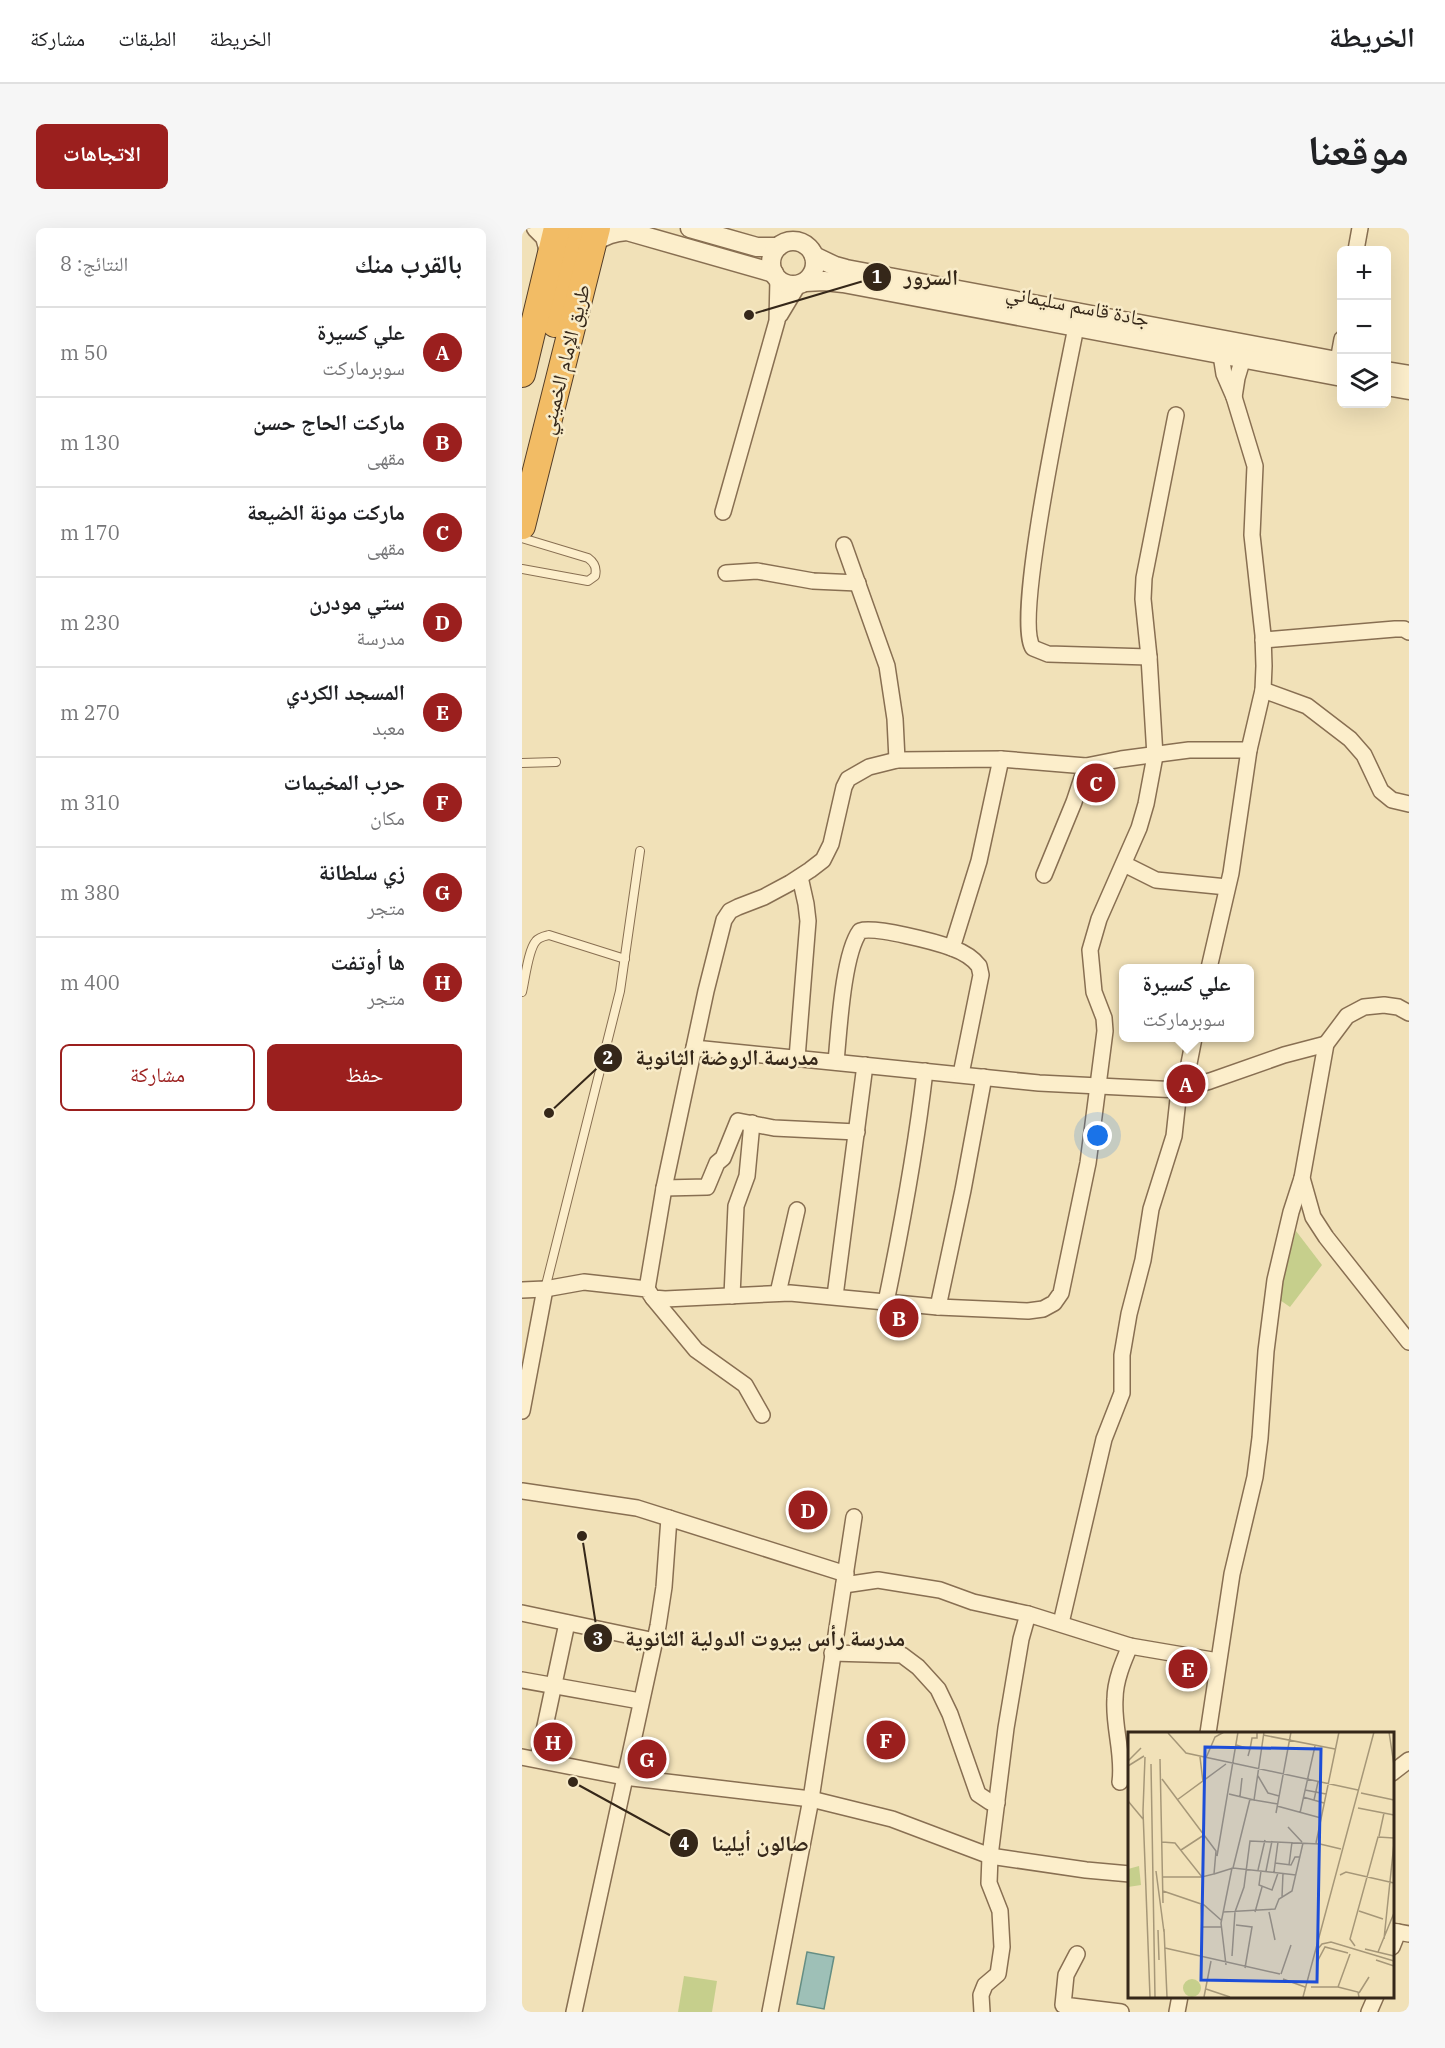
<!DOCTYPE html>
<html lang="ar">
<head>
<meta charset="utf-8">
<style>
	:root { --surface:#fff; --page:#f6f6f6; --text:#202124; --muted:#757577; --line:#e0e0e0; --accent:#9b1f1e }
	body { margin:0; font-family:"IBM Plex Serif","Noto Naskh Arabic",serif; background:var(--page); color:var(--text); direction:rtl }
	.controls { position:absolute; right:18px; top:18px; display:grid; overflow:hidden; border-radius:9px; box-shadow:0 6px 24px #0002 }
	.controls button { width:54px; height:54px; display:grid; place-items:center; padding:0; border:0; border-bottom:2px solid var(--line); background:var(--surface); color:var(--text); font:30px sans-serif }
	.you { position:absolute; left:576px; top:908px; width:21px; height:21px; margin:-15px; border:4px solid #fff; border-radius:50%; background:#1a73e8; box-shadow:0 0 0 9px #1a73e833 }
	.badge { display:grid; place-items:center; width:39px; height:39px; border-radius:50%; background:var(--accent); color:#fff; font-size:20px; font-weight:700 }
	.pin { position:absolute; translate:-50% -50%; border:3px solid #fff; box-shadow:0 2px 6px #0006 }
	.popup { position:absolute; left:597px; top:736px; width:135px; height:78px; box-sizing:border-box; display:grid; place-content:center; border-radius:9px; background:var(--surface); filter:drop-shadow(0 2px 4px #0005); font-size:20px; white-space:nowrap; color:var(--muted) }
	.popup b { font-size:22px; color:var(--text) }
	.popup::after { content:''; position:absolute; left:50%; top:100%; margin-left:-12px; border:12px solid transparent; border-top-color:var(--surface) }
	.list { margin:0; padding:0; list-style:none }
	h2 { display:flex; justify-content:space-between; align-items:center; height:78px; margin:0; padding:0 24px; font-size:26px }
	h2 small { font-size:20px; font-weight:400; color:var(--muted) }
	.list li { display:grid; grid-template-columns:39px 1fr auto; gap:18px; align-items:center; box-sizing:border-box; height:90px; padding:0 24px; border-top:2px solid var(--line) }
	.list b { display:block; font-size:22px; white-space:nowrap }
	.list p { margin:0; font-size:20px; white-space:nowrap; color:var(--muted) }
	.list em { font-size:20px; font-style:normal; color:var(--muted) }
	.actions { display:flex; gap:12px; padding:18px 24px }
	.actions a { flex:1; padding:14px 0; border:2px solid var(--accent); border-radius:9px; text-align:center; font-size:21px; color:var(--accent) }
	.actions .main { background:var(--accent); color:#fff }
	.icon { flex:none; width:33px; height:33px; fill:none; stroke:currentColor; stroke-width:2; stroke-linecap:round; stroke-linejoin:round }
	.map { position:relative; flex:none; width:887px; height:1784px; overflow:hidden; direction:ltr; border-radius:9px }
	header { display:flex; align-items:center; gap:36px; box-sizing:border-box; height:84px; padding:0 30px; background:var(--surface); border-bottom:2px solid var(--line) }
	header strong { font-size:28px }
	nav { display:flex; gap:33px; margin-inline-start:auto; font-size:21px }
	.intro { display:flex; align-items:center; justify-content:space-between; box-sizing:border-box; height:144px; padding:0 36px }
	h1 { margin:0; font-size:42px }
	.button { padding:15px 27px; border-radius:9px; background:var(--accent); color:#fff; font-size:21px; font-weight:700 }
	main { display:flex; gap:36px; padding:0 36px }
	aside { flex:1; background:var(--surface); border-radius:9px; box-shadow:0 6px 24px #0002 }
	.map>svg:first-child { display:block }
	.green { fill:#c6cf8c }
	.water { fill:#9ec0b7; stroke:#658e84; stroke-width:1.5 }
	.lines { fill:none; stroke-linecap:round; stroke-linejoin:round }
	.service-casing { stroke:#886f52; stroke-width:10 }
	.minor-casing { stroke:#886f52; stroke-width:18 }
	.tertiary-casing { stroke:#886f52; stroke-width:21 }
	.trunk-casing { stroke:#543d28; stroke-width:28 }
	.service { stroke:#fceecb; stroke-width:8 }
	.minor { stroke:#fceecb; stroke-width:15 }
	.tertiary { stroke:#fceecb; stroke-width:18 }
	.trunk { stroke:#f2bc65; stroke-width:26 }
	.labels { text-anchor:middle; dominant-baseline:central; stroke-width:5; stroke-linejoin:round; paint-order:stroke }
	.street-label { font-size:21px; fill:#352719; stroke:#f8ebc8 }
	.inset-road { fill:none; stroke:#a69778; stroke-width:1.5 }
	.view { fill:#1d4ed8; fill-opacity:0.15; stroke:#1d4ed8; stroke-width:3 }
	.inset-edge { fill:none; stroke:#352719; stroke-width:3 }
	.leader { fill:none; stroke:#352719; stroke-width:2 }
	.callout-dot { fill:#352719; stroke:#f8ebc8; stroke-width:2 }
	.mark-label { font-size:18px; text-anchor:middle; font-weight:bold; fill:#fff }
	.callout-label { font-size:22px; text-anchor:middle; font-weight:bold; fill:#352719; stroke:#f8ebc8; stroke-width:5; stroke-linejoin:round; paint-order:stroke }
</style>
</head>
<body>
<header>
<strong>الخريطة</strong>
<nav><a>الخريطة</a><a>الطبقات</a><a>مشاركة</a></nav>
</header>
<div class="intro"><h1>موقعنا</h1><a class="button">الاتجاهات</a></div>
<main>
<div class="map">
<svg width="887" height="1784" viewBox="0 0 887 1784">
	<rect width="100%" height="100%" fill="#f1e1b8"/>
	<g class="green">
		<polygon points="774,1003 800,1037 768,1079 755,1070"/>
		<polygon points="162,1748 195,1753 190,1784 156,1784"/>
	</g>
	<polygon class="water" points="285,1724 312,1729 302,1781 275,1776"/>
	<g class="lines">
		<g class="service-casing">
			<g id="service">
				<path d="M0 310 66 330C73 335 75 340 73 348L66 353 0 341"/>
				<polyline points="0,535 34,534"/>
				<path d="M0 764C3 752 6 722 14 713 17 709 23 708 27 707L103 731"/>
				<polyline points="23,1061 98,763 118,623"/>
			</g>
		</g>
		<g class="minor-casing">
			<g id="minor">
				<polyline points="834,22 838,0"/>
				<polyline points="258,87 276,57"/>
				<path d="M554 99C545 146 491 392 511 420L526 426 627 429"/>
				<polyline points="814,144 820,111"/>
				<polyline points="712,169 715,150 724,120"/>
				<polyline points="201,284 255,93 256,51"/>
				<polyline points="322,317 365,438 373,491 375,532"/>
				<polyline points="204,345 235,343 291,353 336,355"/>
				<polyline points="741,412 873,401 882,401 887,404"/>
				<polyline points="741,462 785,478 828,511 842,527 859,563 870,572 887,576"/>
				<polyline points="602,636 634,652 705,659"/>
				<polyline points="522,647 552,574 564,538"/>
				<polyline points="430,720 457,633 479,531"/>
				<polyline points="687,740 709,645 727,522 741,462 742,438 741,407 730,307 733,238 712,169 702,146 699,127 700,117"/>
				<polyline points="887,785 876,779 862,777 842,779 825,788 804,816 780,950 791,989 804,1009 887,1114"/>
				<polyline points="172,820 517,855 657,862 688,853 762,827 804,816"/>
				<polyline points="275,830 286,693 284,676 278,649"/>
				<path d="M314 834C317 802 321 726 338 703 353 698 414 714 430 720 441 724 451 730 457 738L459 747 439 846"/>
				<polyline points="662,861 672,810"/>
				<polyline points="142,960 185,959 195,935 201,930 216,893 252,900 335,904"/>
				<polyline points="125,1061 142,960 184,763 202,692 208,683 216,679 242,669 268,655 288,642 301,632 309,616 322,559 326,551 347,539 375,532 479,531 564,538 599,531 667,522 727,522"/>
				<polyline points="0,1062 23,1061 62,1054 125,1061 131,1070 143,1071 268,1065 416,1079 506,1083 521,1081 532,1075 539,1065 566,935 583,803 582,790 572,764 568,722 577,691 617,600 624,576 633,528 627,429 621,371 622,350 654,187"/>
				<polyline points="256,1065 275,982"/>
				<polyline points="210,1068 214,978 225,948 230,895"/>
				<polyline points="313,1068 343,837"/>
				<polyline points="131,1070 174,1122 223,1157 240,1187"/>
				<path d="M364 1074C380 997 394 921 403 843"/>
				<polyline points="416,1079 441,962 462,849"/>
				<polyline points="0,1183 23,1061"/>
				<polyline points="0,1263 115,1280 324,1346"/>
				<polyline points="322,1357 356,1352 418,1362 451,1374 506,1386"/>
				<polyline points="0,1385 133,1413"/>
				<polyline points="539,1395 582,1211 600,1165 600,1127 607,1086 621,1032 629,981 652,908 657,862"/>
				<polyline points="310,1425 380,1427 396,1439 416,1461 428,1486 456,1566 468,1574 475,1575"/>
				<polyline points="0,1452 118,1473"/>
				<polyline points="686,1505 710,1346 733,1249 738,1210 744,1123 753,1052 769,984 780,950"/>
				<polyline points="0,1529 102,1549 289,1571 370,1591 468,1628 564,1642 608,1646"/>
				<polyline points="16,1531 45,1395"/>
				<polyline points="870,1545 887,1532"/>
				<path d="M598 1554C602 1526 591 1499 593 1471 593 1453 601 1434 608 1418"/>
				<polyline points="870,1703 887,1706"/>
				<polyline points="870,1719 876,1704"/>
				<polyline points="555,1726 544,1747 541,1777 599,1784"/>
				<polyline points="52,1784 136,1398 142,1359 147,1290"/>
				<polyline points="248,1784 289,1571 332,1289"/>
				<polyline points="460,1784 459,1767 463,1757 476,1746 480,1719 478,1683 467,1655 468,1628 484,1500 499,1411 506,1386 608,1418 696,1433"/>
				<polyline points="655,1784 658,1768"/>
				<polyline points="847,1784 854,1768"/>
			</g>
		</g>
		<g class="tertiary-casing">
			<g id="tertiary">
				<polyline points="14,0 23,9 28,27"/>
				<polyline points="168,0 235,19 256,19"/>
				<circle cx="271" cy="35" r="22"/>
				<path d="M71 15C83 7 92 4 105 3L252 45"/>
				<polyline points="292,28 313,38 324,41 820,134"/>
				<polyline points="283,54 302,53 321,55 820,149"/>
				<polyline points="864,143 887,147"/>
				<polyline points="864,158 887,162"/>
			</g>
		</g>
		<g class="trunk-casing">
			<g id="trunk">
				<polyline points="33,96 56,0"/>
				<polyline points="0,146 35,0"/>
				<polyline points="0,298 75,0"/>
			</g>
		</g>
		<use href="#service" class="service"/>
		<use href="#minor" class="minor"/>
		<use href="#tertiary" class="tertiary"/>
		<use href="#trunk" class="trunk"/>
	</g>
	<g class="labels">
		<g class="street-label">
			<text transform="translate(556 77) rotate(11)">جادة قاسم سليماني</text>
			<text transform="translate(42 131) rotate(-76)">طريق الإمام الخميني</text>
		</g>
	</g>
	<g transform="translate(606 1504)">
		<rect width="266" height="266" fill="#f1e1b8"/>
		<path d="M11 134 13 153 0 155V137ZM55 256a9 9 0 1 1 18 0a9 9 0 1 1-18 0Z" fill="#c6cf8c"/>
		<path class="inset-road" d="M261 0 266 33M40 1 58 21 230 58M135 3 207 17M108 13 122 17 120 24M122 17 124 6H129V0M17 25 15 79 22 265M72 25 75 50M78 26 87 5 96 0M32 27 35 171M0 29 13 16M23 32 27 265M0 34 16 24M130 44 140 61 151 64M34 47 88 119 86 142 74 145 47 111 34 110M177 58 198 62M233 61 266 68M101 62 126 68 136 0M112 64 114 46M175 65 196 71M49 68 98 32M126 68 150 72M186 68 190 50M0 69 15 87M149 74 193 86M230 76 266 83M148 81 163 0M172 81 187 14M160 95 174 110M251 104 256 81M188 111 211 0M53 118 76 103M89 124 110 0M147 131 163 133 167 125H172M161 133 164 110M105 136 122 67M130 138 137 108M28 139 36 200M133 139 131 153 144 158 150 141M138 139 144 109M146 140 150 110M86 142 105 136 168 143M212 143 218 140 266 151M35 145H74M35 159 76 173 93 188M154 165 155 141M73 173 74 195H93M231 179 255 187M95 180 147 177 151 167 164 159 175 111M127 180 134 155M141 180 147 208M108 193 124 195 117 236M36 197 39 265M30 198 31 228M256 207 266 111M227 214 222 207 250 105 266 106M37 216 152 242M237 217 266 224M189 218 194 212 203 210 266 229M250 220 266 181M104 224 107 180 116 155 122 109 192 112 213 117M248 228 266 234M189 230 197 215 220 221M98 233 93 191 104 136M153 242 163 213M155 247 177 255M183 255H210L222 222M210 255 230 260 231 265M78 257 102 265M231 261 241 245M76 265 83 229M175 265 246 0"/>
		<path class="view" d="M77 15 193 17 189 250 73 248Z"/>
		<rect width="266" height="266" class="inset-edge"/>
	</g>
	<path class="leader" d="M227 87L355 49M27 885L86 830M60 1308L76 1410M51 1554L162 1615"/>
	<g class="callout-dot">
		<circle cx="227" cy="87" r="6"/>
		<circle cx="27" cy="885" r="6"/>
		<circle cx="60" cy="1308" r="6"/>
		<circle cx="51" cy="1554" r="6"/>
		<circle cx="355" cy="49" r="15"/>
		<circle cx="86" cy="830" r="15"/>
		<circle cx="76" cy="1410" r="15"/>
		<circle cx="162" cy="1615" r="15"/>
	</g>
	<g class="mark-label">
		<text x="355" y="55">1</text>
		<text x="86" y="836">2</text>
		<text x="76" y="1417">3</text>
		<text x="162" y="1622">4</text>
	</g>
	<g class="callout-label">
		<text x="409" y="57">السرور</text>
		<text x="205" y="837">مدرسة الروضة الثانوية</text>
		<text x="243" y="1418">مدرسة رأس بيروت الدولية الثانوية</text>
		<text x="238" y="1623">صالون أيلينا</text>
	</g>
</svg>
<div class="controls">
<button>+</button>
<button>−</button>
<button><svg class="icon" aria-label="layers" viewBox="0 0 24 24"><path d="M12 4l9 5-9 5-9-5zM3 14l9 5 9-5"/></svg></button>
</div>
<div class="you"></div>
<div class="pin badge" style="left:664px;top:856px">A</div>
<div class="popup"><b>علي كسيرة</b>سوبرماركت</div>
<div class="pin badge" style="left:377px;top:1090px">B</div>
<div class="pin badge" style="left:574px;top:555px">C</div>
<div class="pin badge" style="left:286px;top:1282px">D</div>
<div class="pin badge" style="left:666px;top:1441px">E</div>
<div class="pin badge" style="left:364px;top:1512px">F</div>
<div class="pin badge" style="left:125px;top:1531px">G</div>
<div class="pin badge" style="left:31px;top:1514px">H</div>
</div>
<aside>
<h2>بالقرب منك<small>النتائج: 8</small></h2>
<ul class="list">
<li><span class="badge">A</span><div><b>علي كسيرة</b><p>سوبرماركت</p></div><em>50 m</em></li>
<li><span class="badge">B</span><div><b>ماركت الحاج حسن</b><p>مقهى</p></div><em>130 m</em></li>
<li><span class="badge">C</span><div><b>ماركت مونة الضيعة</b><p>مقهى</p></div><em>170 m</em></li>
<li><span class="badge">D</span><div><b>ستي مودرن</b><p>مدرسة</p></div><em>230 m</em></li>
<li><span class="badge">E</span><div><b>المسجد الكردي</b><p>معبد</p></div><em>270 m</em></li>
<li><span class="badge">F</span><div><b>حرب المخيمات</b><p>مكان</p></div><em>310 m</em></li>
<li><span class="badge">G</span><div><b>زي سلطانة</b><p>متجر</p></div><em>380 m</em></li>
<li><span class="badge">H</span><div><b>ها أوتفت</b><p>متجر</p></div><em>400 m</em></li>
</ul>
<div class="actions"><a class="main">حفظ</a><a>مشاركة</a></div>
</aside>
</main>
</body>
</html>
